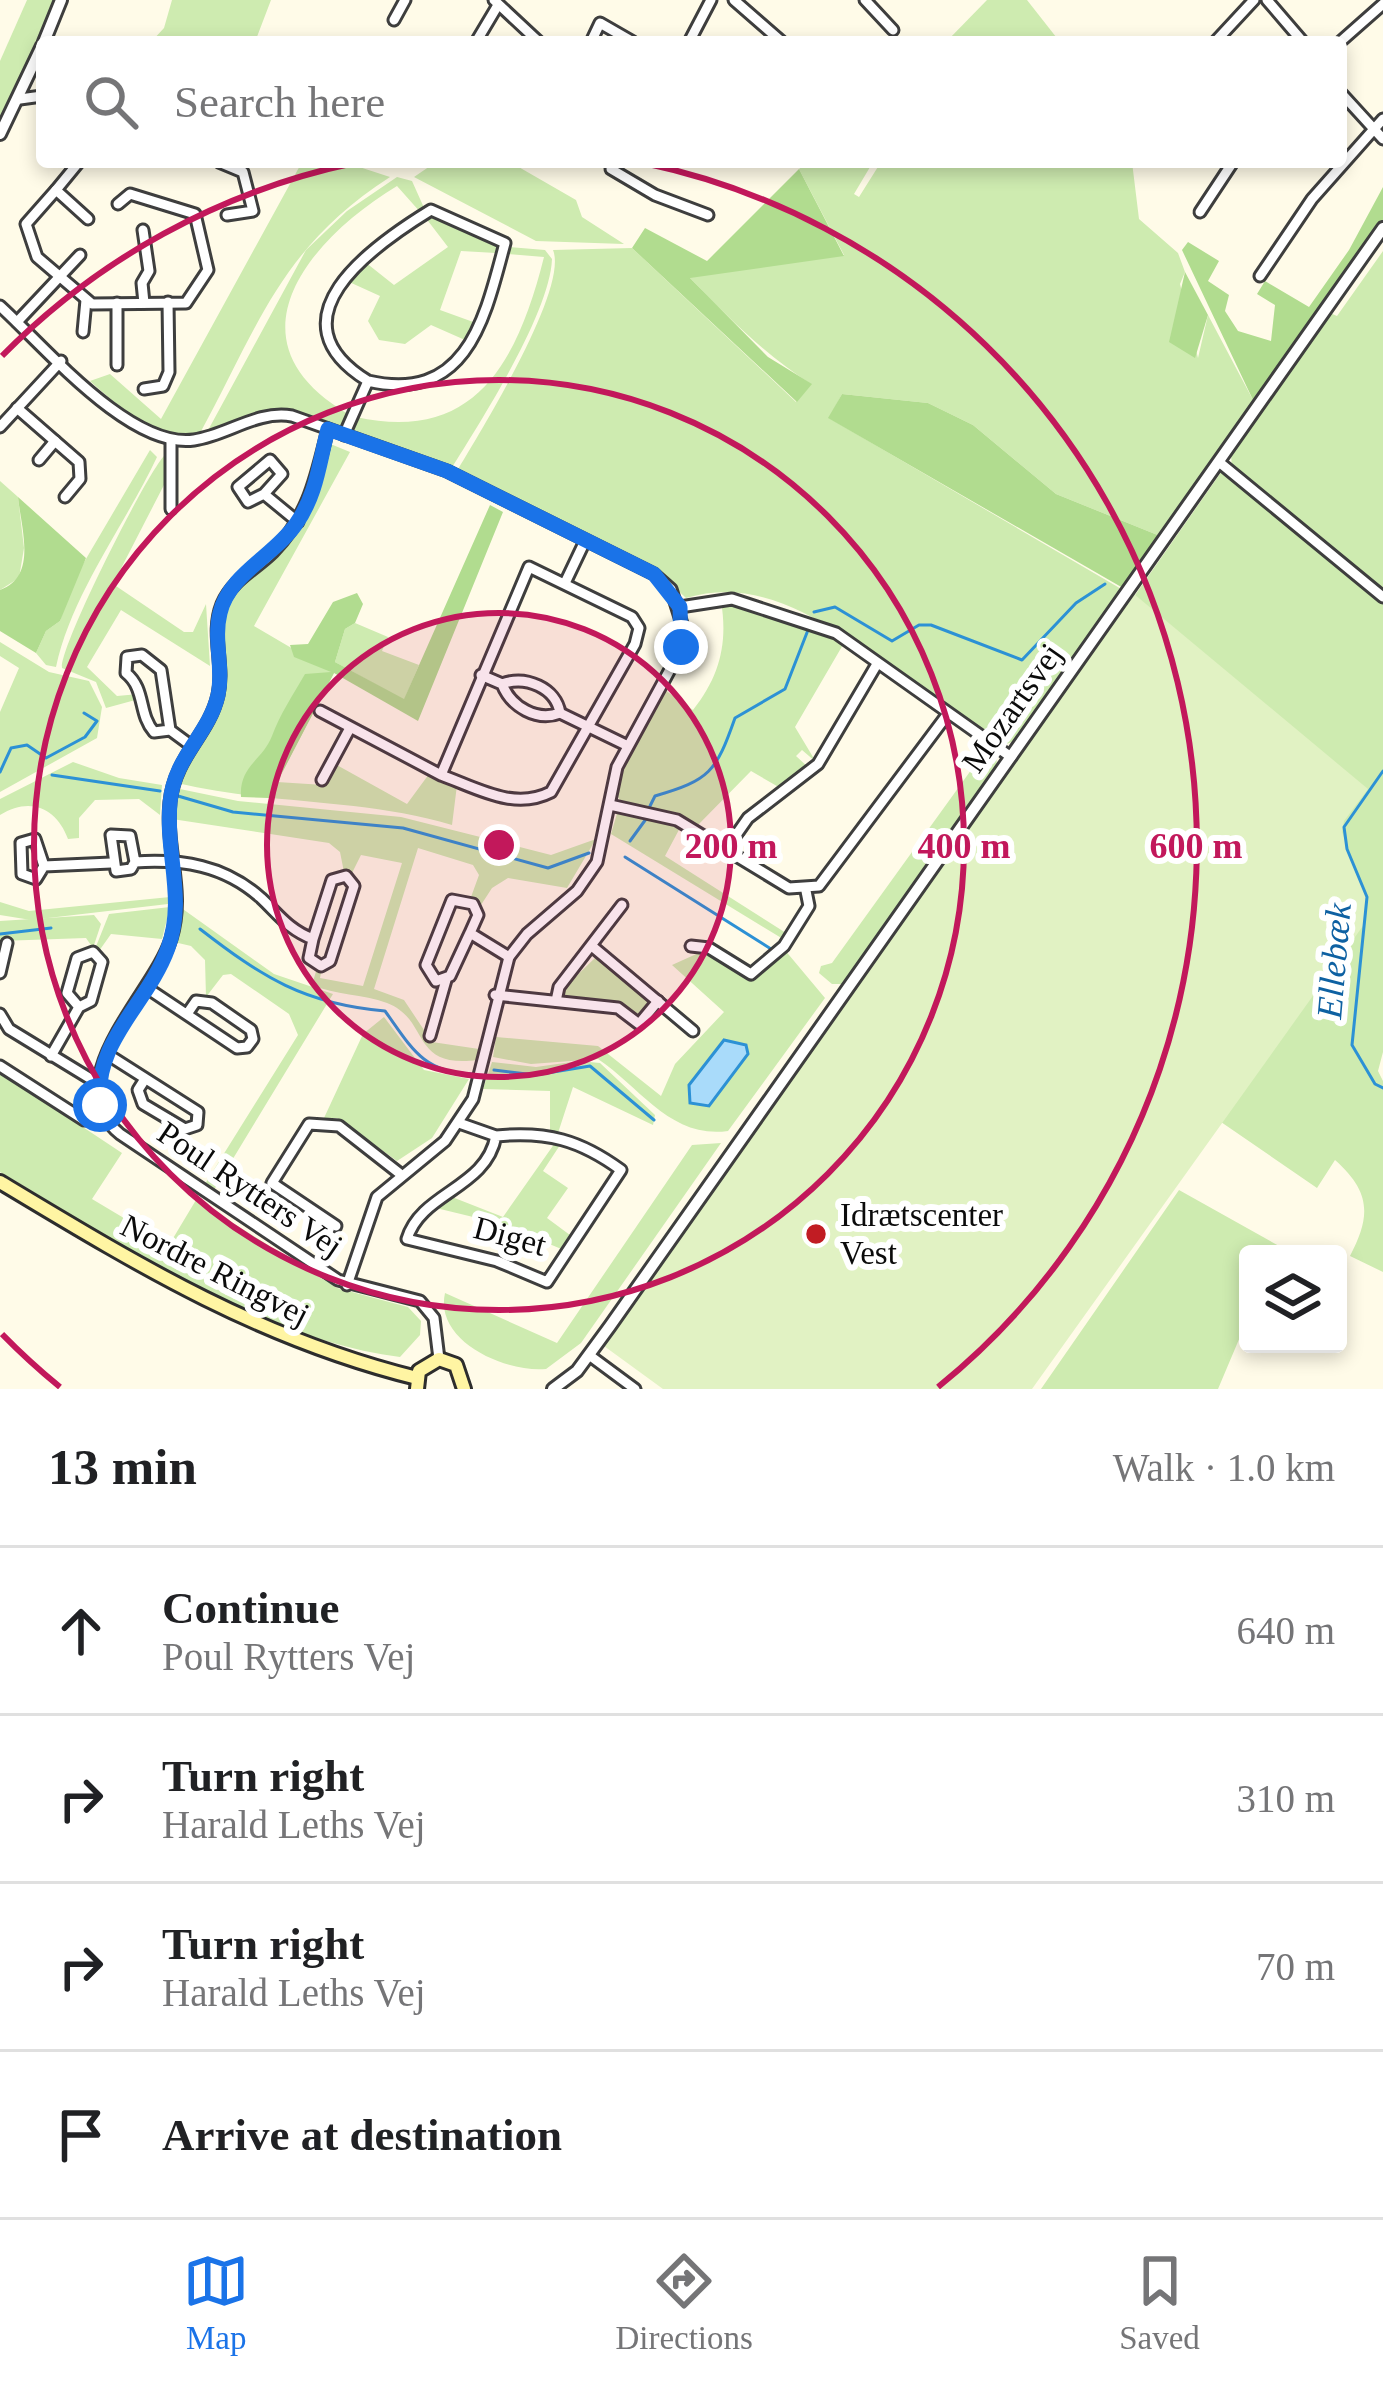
<!DOCTYPE html>
<html lang="en">
<head>
<meta charset="utf-8">
<style>
	:root { --surface:#fff; --page:#f6f6f6; --text:#202124; --muted:#757577; --line:#e0e0e0; --accent:#1a73e8 }
	body { margin:0; font-family:"Times New Roman",serif; background:var(--page); color:var(--text) }
	.controls { position:absolute; right:36px; bottom:36px; display:grid; overflow:hidden; border-radius:12px; box-shadow:0 6px 18px #0003 }
	.controls button { width:108px; height:108px; display:grid; place-items:center; padding:0; border:0; border-bottom:3px solid var(--line); background:var(--surface); color:var(--text); font:60px sans-serif }
	.stop { position:absolute; width:36px; height:36px; margin:-27px; border:9px solid #1a73e8; border-radius:50%; background:#fff }
	.stop.end { background:#1a73e8; border-color:#fff; box-shadow:0 3px 12px #0008 }
	.list { margin:0; padding:0; list-style:none }
	h2 { display:flex; justify-content:space-between; align-items:center; height:156px; margin:0; padding:0 48px; font-size:51px }
	h2 small { font-size:39px; font-weight:400; color:var(--muted) }
	.list li { display:grid; grid-template-columns:78px 1fr auto; gap:36px; align-items:center; box-sizing:border-box; height:168px; padding:0 48px; border-top:3px solid var(--line) }
	.list b { display:block; font-size:45px; white-space:nowrap }
	.list p { margin:0; font-size:39px; white-space:nowrap; color:var(--muted) }
	.list em { font-size:39px; font-style:normal; color:var(--muted) }
	.icon { flex:none; width:66px; height:66px; fill:none; stroke:currentColor; stroke-width:2; stroke-linecap:round; stroke-linejoin:round }
	.map { position:relative; flex:none; width:1383px; height:1389px; overflow:hidden }
	.search { position:absolute; background:var(--surface); box-shadow:0 6px 18px #0003; left:36px; right:36px; top:36px; height:132px; display:flex; align-items:center; gap:30px; box-sizing:border-box; padding:0 42px; border-radius:12px; color:var(--muted); font-size:45px }
	.sheet { height:828px; background:var(--surface) }
	nav { display:flex; justify-content:space-around; align-items:center; box-sizing:border-box; height:168px; border-top:3px solid var(--line); background:var(--surface); font-size:33px; color:var(--muted) }
	nav a { display:grid; justify-items:center; gap:6px }
	nav .on { color:var(--accent) }
	.map>svg:first-child { display:block }
	.green { fill:#ceebb0; fill-rule:evenodd }
	.forest { fill:#b1dc8f }
	.pitch { fill:#e1f2c3 }
	.water { fill:#a9dbfa; stroke:#2c91d5; stroke-width:3 }
	.lines { fill:none; stroke-linecap:round; stroke-linejoin:round }
	.stream { stroke:#2c91d5; stroke-width:3 }
	.minor-casing { stroke:#3e3e3e; stroke-width:15 }
	.tertiary-casing { stroke:#3e3e3e; stroke-width:16 }
	.secondary-casing { stroke:#2d2d2d; stroke-width:18 }
	.minor { stroke:#fff; stroke-width:9 }
	.tertiary { stroke:#fff; stroke-width:10 }
	.secondary { stroke:#fff5a3; stroke-width:12 }
	.route { stroke:#1a73e8; stroke-width:15 }
	.ring { fill:none; stroke:#c2185b; stroke-width:6 }
	.poi-dot { fill:#c11c23; stroke:#fff; stroke-width:4.5 }
	.labels { text-anchor:middle; dominant-baseline:central; stroke-width:12; stroke-linejoin:round; paint-order:stroke }
	.street-label { font-size:33px; fill:#0b0b0b; stroke:#fff }
	.poi-label { font-size:33px; fill:#0b0b0b; stroke:#fff; text-anchor:start }
	.water-label { font-size:36px; font-style:italic; fill:#0e61a2; stroke:#fff }
	.centre { fill:#c2185b; stroke:#fff; stroke-width:6 }
	.ring-label { font-size:36px; text-anchor:middle; font-weight:bold; fill:#c2185b; stroke:#fff; stroke-width:12; stroke-linejoin:round; paint-order:stroke }
</style>
</head>
<body>
<div class="map">
<svg width="1383" height="1389" viewBox="0 0 1383 1389">
	<rect width="100%" height="100%" fill="#fffbe8"/>
	<g class="green">
		<polygon points="27,0 56,0 0,123 0,61"/>
		<polygon points="172,0 271,0 255,42 151,42 164,28"/>
		<polygon points="987,0 1027,0 1060,42 946,42"/>
		<path d="M302 162H344L390 177C280 248 259 325 199 435 150 435 126 413 90 381L110 374 161 419Z"/>
		<polygon points="436,162 510,162 576,200 582,217 624,244 536,241 414,177"/>
		<path d="M808 162H873L854 194 859 197 881 162H1132L1139 219 1178 253 1185 272 1180 284 1198 358 1208 315 1253 400 1160 536 1056 494 973 425 928 403 842 394 829 418 1123 590 1014 741 1002 746C974 727 945 709 917 690 849 641 776 572 686 598L653 567 457 471C480 432 569 289 553 250L632 248 796 402 811 384C765 355 727 316 689 277L844 255 799 169Z"/>
		<path d="M397 177 412 181 425 210 421 213 397 186C309 239 223 341 348 414L338 429 273 411 206 434 306 250 347 211Z"/>
		<polygon points="437,214 499,243 496,253 461,251 440,310 476,323 465,340 431,325 405,344 379,340 368,321 380,296 347,281 365,262 394,285 448,247 425,217"/>
		<path d="M509 247 545 250 552 259C550 313 481 421 451 469L350 432 356 417C476 444 518 360 544 257L507 254Z"/>
		<polygon points="1383,251 1383,592 1232,468 1231,455 1330,313 1337,316"/>
		<path d="M328 443 350 452 254 626 334 673 277 782 324 785 335 764 407 804 429 774 457 785 452 825C362 798 268 805 177 783L223 693 221 615 232 592 306 514Z"/>
		<path d="M150 450 157 457C125 525 72 593 56 667L46 665 36 653 46 631 60 621 73 581Z"/>
		<path d="M165 455V483L113 584 184 632H193L206 604 210 666 121 610 87 667 117 696 139 694V699L106 708 96 682 62 668C59 647 149 469 165 455Z"/>
		<path d="M1222 471 1383 602V1052L1378 1071 1383 1081V1272L1350 1256C1371 1216 1371 1192 1335 1160L1317 1188 1221 1122 1133 598Z"/>
		<polygon points="0,481 18,497 24,548 19,578 0,590"/>
		<path d="M733 600 844 643 795 727 816 762 802 750 796 756 809 768 782 789 751 771 697 826 622 803 616 794 622 762 662 688 693 710C720 676 728 643 721 601Z"/>
		<polygon points="355,623 388,637 382,651 419,665 404,700 335,662 345,629"/>
		<polygon points="0,642 49,672 89,681 102,707 97,738 0,792 0,712 19,668 0,656"/>
		<polygon points="987,748 996,754 997,766 843,984 832,984 819,973 821,966 832,963"/>
		<path d="M73 762 119 778 162 785 160 815 139 799 95 800 79 818V838L68 839C57 808 30 796 0 815V799Z"/>
		<path d="M175 788 238 801 401 817 551 855 596 839 567 888 508 878 492 888 479 908 471 897 479 875 473 865 418 848 374 989 404 1000 432 1042 479 1049 478 1060C409 1069 431 1020 387 1003 363 994 335 995 312 985L317 968H322L320 978 363 986 402 863 361 855 351 875 344 872 340 852 329 843 172 819Z"/>
		<polygon points="618,810 681,826 665,856 786,933 783,939 611,834"/>
		<polygon points="170,897 168,904 31,920 0,915 0,902 29,911"/>
		<polygon points="170,907 162,939 111,934 99,951 95,949 109,914"/>
		<polygon points="180,907 274,974 333,994 214,1190 205,1184 298,1035 289,1014 231,974 223,975 206,997 205,960 191,946 174,942"/>
		<polygon points="94,915 101,924 93,948 86,938 0,941 0,921"/>
		<path d="M784 949 825 998 728 1131C671 1139 641 1088 598 1059L531 1064 493 1057 496 1037 598 1046 661 1096 675 1064 724 1012 672 965 703 951 751 978ZM724 1041 748 1054 709 1106 689 1084Z"/>
		<polygon points="597,956 648,999 644,1015 564,998 562,990"/>
		<polygon points="384,1017 424,1070 469,1079 432,1138 397,1161 337,1118 324,1118 363,1034"/>
		<polygon points="579,1061 600,1063 655,1115 653,1125 573,1087 558,1133 550,1132 550,1091 483,1089 492,1062 536,1067"/>
		<path d="M0 1072 122 1153 92 1199 169 1245 196 1200 337 1288 408 1307 421 1321 420 1335 400 1357C261 1340 119 1242 0 1172Z"/>
		<polygon points="557,1140 562,1142 543,1171 568,1188 547,1218 574,1238 566,1251 502,1224 436,1208 452,1197 503,1217"/>
		<path d="M721 1143 581 1343 546 1369C507 1373 434 1342 445 1293L557 1343 692 1145Z"/>
		<polygon points="1179,1190 1279,1246 1275,1254 1248,1254 1248,1318 1218,1389 1041,1389"/>
	</g>
	<g class="forest">
		<polygon points="799,169 844,256 690,278 768,357 812,384 797,402 632,248 645,228 707,261"/>
		<polygon points="1383,187 1383,225 1253,400 1182,250 1188,242 1219,261 1208,281 1229,295 1225,311 1238,331 1271,341 1275,305 1257,294 1265,281 1309,307 1349,250"/>
		<polygon points="1185,272 1208,315 1195,358 1169,342"/>
		<polygon points="842,394 928,403 973,425 1056,494 1160,536 1123,588 828,418"/>
		<path d="M18 497 86 558 60 621 46 631 36 653 0 631V590C38 577 21 528 18 497Z"/>
		<path d="M490 505 503 512 418 721 334 673 269 798 241 797C239 766 262 761 272 736 280 714 293 695 305 674L331 672 294 657 290 645 308 644 333 602 357 593 363 604 355 623 345 629 335 662 404 699Z"/>
	</g>
	<polygon class="pitch" points="1134,594 1368,789 1344,821 1342,832 1367,900 1365,923 1032,1389 663,1389 604,1346"/>
	<polygon class="water" points="724,1040 746,1045 748,1054 709,1106 690,1103 689,1085"/>
	<g class="lines">
		<g class="stream">
			<polyline points="814,612 835,607 892,641 919,625 931,625 1022,660 1076,603 1105,584"/>
			<polyline points="1383,771 1344,827 1347,849 1367,897 1352,1045 1375,1084 1383,1088"/>
			<polyline points="0,772 11,748 27,745 46,758 85,737 97,721 84,713"/>
			<polyline points="52,775 160,791"/>
			<polyline points="178,796 233,812 403,828 548,868 589,853"/>
			<path d="M650 806 655 796C710 780 716 772 735 718L785 689 808 630"/>
			<polyline points="630,841 646,819"/>
			<polyline points="625,857 771,949"/>
			<path d="M200 929C262 977 304 1004 385 1011 411 1047 423 1073 472 1074"/>
			<polyline points="0,934 51,928"/>
			<polyline points="494,1070 535,1075 590,1066 654,1120"/>
		</g>
		<g class="minor-casing">
			<g id="minor">
				<polyline points="494,0 539,42"/>
				<polyline points="734,0 782,42"/>
				<polyline points="865,0 893,30"/>
				<polyline points="1267,0 1303,42"/>
				<polyline points="394,20 405,0"/>
				<polyline points="476,42 498,5"/>
				<polyline points="591,42 600,23 633,42"/>
				<polyline points="689,42 711,0"/>
				<polyline points="1215,42 1254,0"/>
				<polyline points="1340,42 1383,4"/>
				<polyline points="1341,93 1383,139"/>
				<polyline points="20,99 42,96"/>
				<polyline points="219,162 243,172 253,211 227,215"/>
				<polyline points="615,162 611,169 655,195 708,215"/>
				<polyline points="56,190 79,162"/>
				<polyline points="1200,212 1233,162"/>
				<polyline points="88,219 56,190 26,224 37,257 92,304 186,303 208,270 195,214 130,194 118,204"/>
				<polyline points="143,230 149,271 142,283 144,303"/>
				<polyline points="1260,276 1312,199 1383,119"/>
				<path d="M0 306C45 347 130 449 194 440 228 435 257 410 292 416L447 471 654 574 671 589 683 627 673 664 617 767 597 862 577 891 527 934 509 957 473 1099 445 1141 377 1197 347 1285"/>
				<polyline points="17,322 80,255"/>
				<polyline points="83,332 86,300"/>
				<polyline points="117,365 117,303"/>
				<polyline points="144,389 163,386 169,372 168,302"/>
				<polyline points="17,408 79,462 80,479 65,497"/>
				<polyline points="0,427 61,361"/>
				<path d="M328 429C316 477 309 515 273 552 255 570 233 579 222 604 210 634 225 664 218 695 209 735 175 756 170 802 165 849 186 892 171 939 154 993 55 1081 120 1134L338 1280 420 1301 434 1318 439 1359"/>
				<path d="M344 435 368 381C467 404 485 318 505 243L431 210C369 248 269 320 368 381"/>
				<polyline points="171,440 171,509"/>
				<polyline points="39,460 55,441"/>
				<polyline points="1219,462 1383,597"/>
				<polyline points="264,494 248,502 238,487 270,460 282,474 264,494 298,522"/>
				<polyline points="565,583 585,541"/>
				<polyline points="680,607 732,599 836,633 1011,757"/>
				<path d="M481 675 502 684C511 707 537 722 560 713 556 688 526 675 502 684"/>
				<path d="M320 711 441 775 529 567 632 617 639 628 635 644 551 792C514 811 477 788 441 775"/>
				<polyline points="560,713 626,745"/>
				<path d="M170 730 161 670 142 655 127 657 126 673C146 689 138 714 154 732L170 730 189 744"/>
				<polyline points="322,780 350,728"/>
				<polyline points="610,805 677,820 789,888 819,886 947,715"/>
				<polyline points="727,848 748,818 818,764 877,664"/>
				<path d="M135 862 131 869 116 871 111 835 130 836 135 862C182 859 224 865 261 898 279 915 289 930 313 939L309 958 321 966 330 961 354 886 346 876 332 880 313 939"/>
				<polyline points="44,866 36,879 22,874 21,843 35,839 44,866 111,863"/>
				<polyline points="470,933 478,915 473,904 452,900 426,965 436,981 450,976 470,933 509,957"/>
				<polyline points="691,946 709,948 751,974 784,946 809,906 806,891"/>
				<polyline points="593,947 693,1031"/>
				<polyline points="0,973 7,943"/>
				<polyline points="147,988 237,1048 247,1047 253,1039 251,1030 212,1003 196,1001 187,1014"/>
				<polyline points="495,995 618,1008 639,1024 658,1001"/>
				<polyline points="556,1001 559,987 622,905"/>
				<polyline points="0,1014 9,1029 99,1084"/>
				<polyline points="430,1036 446,980"/>
				<polyline points="107,1054 110,1056 198,1112 197,1125 185,1129 143,1104 138,1090 145,1079"/>
				<polyline points="51,1056 79,1007 91,1001 102,962 93,952 77,958 67,993 79,1007"/>
				<polyline points="0,1066 84,1120 104,1117"/>
				<path d="M459 1123 496 1136C486 1189 421 1192 407 1239L497 1261 547 1282 621 1170C580 1140 547 1131 496 1136"/>
				<polyline points="336,1226 272,1183 309,1124 339,1126 399,1173"/>
				<polyline points="589,1355 635,1389"/>
			</g>
		</g>
		<g class="tertiary-casing">
			<g id="tertiary">
				<polyline points="44,42 61,0"/>
				<polyline points="0,134 42,46"/>
				<polyline points="553,1389 577,1371 610,1326 1383,228"/>
			</g>
		</g>
		<g class="secondary-casing">
			<g id="secondary">
				<path d="M0 1182C138 1265 259 1339 417 1378"/>
				<polyline points="417,1389 419,1371 439,1359 456,1365 464,1389"/>
			</g>
		</g>
		<use href="#minor" class="minor"/>
		<use href="#tertiary" class="tertiary"/>
		<use href="#secondary" class="secondary"/>
	</g>
	<g class="lines">
		<path class="route" d="M100 1105C93 1041 148 1004 168 948 186 898 165 854 170 803 174 756 209 735 218 695 224 668 213 640 220 613 229 574 274 556 296 524 317 494 319 463 328 429L447 471 654 574 680 607 681 647"/>
	</g>
	<circle cx="499" cy="845" r="232" fill="#c2185b" fill-opacity=".12"/>
	<g class="ring">
		<circle cx="499" cy="845" r="232"/>
		<circle cx="499" cy="845" r="465"/>
		<path d="M60 1387A697 697 0 0 1 2 1334M2 356A697 697 0 0 1 354 163M644 163A697 697 0 0 1 938 1387"/>
	</g>
	<circle class="poi-dot" cx="816" cy="1234" r="12"/>
	<g class="labels">
		<g class="street-label">
			<text transform="translate(1012 708) rotate(-55)">Mozartsvej</text>
			<text transform="translate(250 1189) rotate(34)">Poul Rytters Vej</text>
			<text transform="translate(510 1236) rotate(15)">Diget</text>
			<text transform="translate(215 1270) rotate(27)">Nordre Ringvej</text>
		</g>
		<g class="poi-label">
			<text x="840" y="1215">Idrætscenter<tspan x="840" dy="38">Vest</tspan></text>
		</g>
		<g class="water-label">
			<text transform="translate(1334 961) rotate(-85)">Ellebæk</text>
		</g>
	</g>
	<circle cx="499" cy="845" r="18" class="centre"/>
	<g class="ring-label">
		<text x="731" y="858">200 m</text>
		<text x="964" y="858">400 m</text>
		<text x="1196" y="858">600 m</text>
	</g>
</svg>
<div class="controls">
<button><svg class="icon" aria-label="layers" viewBox="0 0 24 24"><path d="M12 4l9 5-9 5-9-5zM3 14l9 5 9-5"/></svg></button>
</div>
<div class="stop" style="left:100px;top:1105px"></div>
<div class="stop end" style="left:681px;top:647px"></div>
<div class="search"><svg class="icon" aria-label="search" viewBox="0 0 24 24"><circle cx="10" cy="10" r="6"/><path d="M15 15l6 6"/></svg>Search here</div>
</div>
<section class="sheet">
<h2>13 min<small>Walk · 1.0 km</small></h2>
<ul class="list">
<li><svg class="icon" aria-label="ahead" viewBox="0 0 24 24"><path d="M12 20V5M6 11l6-6 6 6"/></svg><div><b>Continue</b><p>Poul Rytters Vej</p></div><em>640 m</em></li>
<li><svg class="icon" aria-label="right" viewBox="0 0 24 24"><path d="M7 20v-9h11M14 6l5 5-5 5"/></svg><div><b>Turn right</b><p>Harald Leths Vej</p></div><em>310 m</em></li>
<li><svg class="icon" aria-label="right" viewBox="0 0 24 24"><path d="M7 20v-9h11M14 6l5 5-5 5"/></svg><div><b>Turn right</b><p>Harald Leths Vej</p></div><em>70 m</em></li>
<li><svg class="icon" aria-label="arrive" viewBox="0 0 24 24"><path d="M6 21V4h12l-3 4 3 4H6"/></svg><div><b>Arrive at destination</b></div></li>
</ul>
</section>
<nav>
<a class="on"><svg class="icon" aria-label="map" viewBox="0 0 24 24"><path d="M3 6l6-2 6 2 6-2v14l-6 2-6-2-6 2zM9 4v14M15 6v14"/></svg>Map</a>
<a><svg class="icon" aria-label="directions" viewBox="0 0 24 24"><path d="M12 3l9 9-9 9-9-9zM9 14v-3h6M13 9l2 2-2 2"/></svg>Directions</a>
<a><svg class="icon" aria-label="saved" viewBox="0 0 24 24"><path d="M7 4h10v16l-5-4-5 4z"/></svg>Saved</a>
</nav>
</body>
</html>
